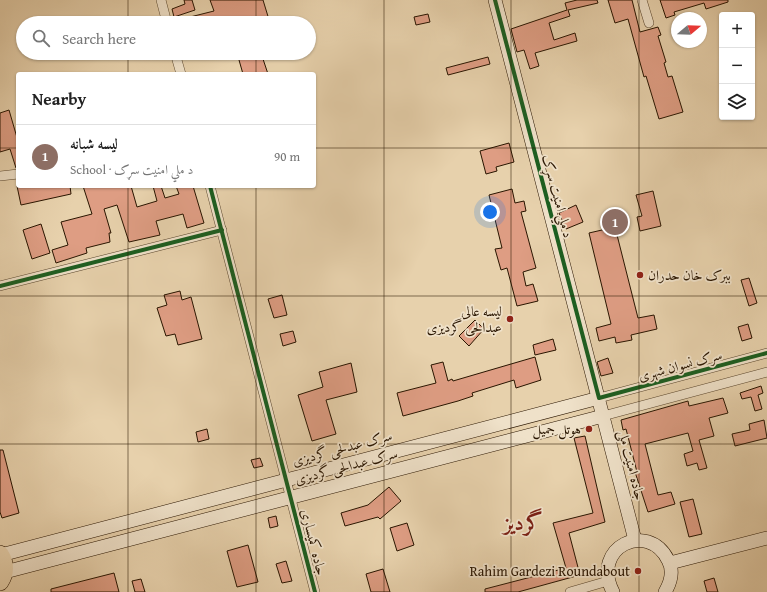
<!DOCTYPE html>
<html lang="en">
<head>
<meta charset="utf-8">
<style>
	:root { --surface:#fff; --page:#f2f2f2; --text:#222; --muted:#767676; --line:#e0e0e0; --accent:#ea580c }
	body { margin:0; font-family:"Gentium Book Plus",Amiri,serif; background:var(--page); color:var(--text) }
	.controls { position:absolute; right:12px; top:12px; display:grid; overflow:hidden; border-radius:4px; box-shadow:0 1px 3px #0004 }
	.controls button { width:36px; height:36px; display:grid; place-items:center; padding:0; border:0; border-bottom:1px solid var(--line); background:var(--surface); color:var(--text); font:20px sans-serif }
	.compass { position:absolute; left:671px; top:12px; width:36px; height:36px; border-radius:50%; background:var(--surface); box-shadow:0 1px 3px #0004; rotate:71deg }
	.you { position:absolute; left:490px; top:212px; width:14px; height:14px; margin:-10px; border:3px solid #fff; border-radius:50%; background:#1a73e8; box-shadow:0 0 0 6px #1a73e833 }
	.badge { display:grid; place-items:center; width:26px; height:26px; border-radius:50%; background:var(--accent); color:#fff; font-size:13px; font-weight:700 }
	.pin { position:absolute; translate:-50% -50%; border:2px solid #fff; box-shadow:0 1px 4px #0006 }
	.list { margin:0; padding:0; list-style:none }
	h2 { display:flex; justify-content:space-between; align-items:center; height:52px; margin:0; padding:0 16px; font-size:17px }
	h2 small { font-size:13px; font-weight:400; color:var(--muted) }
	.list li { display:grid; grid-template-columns:26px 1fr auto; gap:12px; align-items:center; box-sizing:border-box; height:64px; padding:0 16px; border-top:1px solid var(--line) }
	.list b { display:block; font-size:15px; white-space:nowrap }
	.list p { margin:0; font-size:13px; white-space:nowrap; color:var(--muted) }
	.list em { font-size:13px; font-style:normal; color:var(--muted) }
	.icon { flex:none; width:22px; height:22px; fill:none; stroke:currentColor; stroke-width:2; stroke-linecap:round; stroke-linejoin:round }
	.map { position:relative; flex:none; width:767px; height:592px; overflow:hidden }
	.search { position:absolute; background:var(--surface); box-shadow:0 1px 3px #0004; left:16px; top:16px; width:300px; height:44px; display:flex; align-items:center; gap:10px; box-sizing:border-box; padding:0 14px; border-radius:22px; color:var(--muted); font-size:15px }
	.panel { position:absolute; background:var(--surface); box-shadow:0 1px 3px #0004; left:16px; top:72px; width:300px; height:116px; border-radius:4px }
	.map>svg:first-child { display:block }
	.building { fill:#de9d83; stroke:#291500 }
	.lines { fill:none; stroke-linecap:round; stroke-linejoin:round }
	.street-casing { stroke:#58442b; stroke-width:10 }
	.secondary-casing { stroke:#291500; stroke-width:14 }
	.highway-casing { stroke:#291500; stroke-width:18 }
	.street { stroke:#efe1c9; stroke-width:9 }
	.secondary { stroke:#efe1c9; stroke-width:13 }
	.highway { stroke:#e7d1ac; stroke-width:17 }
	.cycleway-casing { stroke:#efe1c9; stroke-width:6 }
	.cycleway { stroke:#1b5e20; stroke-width:4 }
	.grid { fill:none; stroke:#291500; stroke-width:1; stroke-opacity:0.55 }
	.poi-dot { fill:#8f2418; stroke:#efe1c9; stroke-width:1.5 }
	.labels { text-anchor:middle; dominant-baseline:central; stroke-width:3.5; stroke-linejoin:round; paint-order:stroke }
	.street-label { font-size:14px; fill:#291500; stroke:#efe1c9 }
	.poi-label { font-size:14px; fill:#291500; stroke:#efe1c9; text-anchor:end }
	.town-label { font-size:22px; font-weight:bold; fill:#7a1f14; stroke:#efe1c9 }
</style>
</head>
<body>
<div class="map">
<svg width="767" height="592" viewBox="0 0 767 592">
	<rect width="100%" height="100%" fill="#e7d1ac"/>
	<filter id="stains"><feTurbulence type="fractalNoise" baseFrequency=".005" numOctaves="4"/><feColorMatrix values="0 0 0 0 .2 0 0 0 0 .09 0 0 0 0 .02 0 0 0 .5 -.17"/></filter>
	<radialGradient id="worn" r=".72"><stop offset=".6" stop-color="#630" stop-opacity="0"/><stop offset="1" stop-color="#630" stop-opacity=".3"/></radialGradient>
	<g class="building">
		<polygon points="184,0 192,0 195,10 174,17 172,9 185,4"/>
		<polygon points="210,0 263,0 270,23 192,23 190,17 214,11"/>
		<polygon points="577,0 597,0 598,3 568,10 570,16 549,23 554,40 575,33 577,41 535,53 539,66 530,69 524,50 517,52 511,29 567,10 565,3"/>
		<polygon points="608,0 632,0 640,32 658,27 661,35 658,36 666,62 664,63 668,77 672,76 683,112 659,119 646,76 644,77 628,19 615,23"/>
		<polygon points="660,0 728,0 728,2 706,9 704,3 674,12 675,15 666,18"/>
		<polygon points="428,14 430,22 416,25 414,17"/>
		<polygon points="237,53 261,53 268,74 243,74"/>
		<polygon points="488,57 490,64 448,75 446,68"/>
		<polygon points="9,110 18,141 17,168 16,168 10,149 0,152 0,113"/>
		<polygon points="509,143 514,162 496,167 497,171 486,174 480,151"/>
		<polygon points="17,186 70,186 71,194 21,205"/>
		<polygon points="83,186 131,186 137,207 157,201 153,186 161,186 165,198 179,194 176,186 193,186 204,223 187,228 183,214 156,221 160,235 129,242 117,205 104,209 111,233 109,233 110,242 86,248 87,253 56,263 52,250 68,245 61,222 92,214"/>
		<polygon points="512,189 515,203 524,201 526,211 521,212 536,268 523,272 526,286 533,284 538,301 517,306 507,268 501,270 495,249 502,248 489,195"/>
		<polygon points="653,191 661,226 640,231 637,217 642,216 636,195"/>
		<polygon points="576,205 583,222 566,229 559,213"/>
		<polygon points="41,224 50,253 32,259 23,230"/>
		<polygon points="615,227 638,318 654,315 657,329 631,335 632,340 616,343 615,337 599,341 596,328 611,324 589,233"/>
		<polygon points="749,278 757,303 749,306 741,280"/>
		<polygon points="180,291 182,300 191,297 202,339 178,345 175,334 166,336 157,308 167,305 164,295"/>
		<polygon points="282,295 287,315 274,318 268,299"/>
		<polygon points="475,320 484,329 469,346 459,336"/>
		<polygon points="748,324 752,338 742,341 738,327"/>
		<polygon points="293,331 296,342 283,346 280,334"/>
		<polygon points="553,339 556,350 535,355 533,345"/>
		<polygon points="535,357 541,380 516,388 514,380 472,393 473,396 458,401 403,416 397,393 436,383 431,365 443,362 448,381 452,379 453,381"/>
		<polygon points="608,358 613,373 601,376 597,362"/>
		<polygon points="351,363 357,392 326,400 336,434 312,441 298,395 323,387 319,372"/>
		<polygon points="761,386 763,393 758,395 762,409 755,411 751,397 742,399 740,393"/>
		<polygon points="723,398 728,413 709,418 714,436 699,440 707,468 699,470 697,463 687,466 684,454 693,451 688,433 645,444 658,495 671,492 675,504 648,512 635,472 637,472 626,429 623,430 621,420 688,401 689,406"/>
		<polygon points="764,420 767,438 735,446 732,434 750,430 749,424"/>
		<polygon points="207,429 209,439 198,442 196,432"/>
		<polygon points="585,436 605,522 569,533 580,575 518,592 485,592 485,589 566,568 553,523 593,513 574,438"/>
		<polygon points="0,450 3,450 19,513 2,518 0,512"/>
		<polygon points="260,458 263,466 254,468 251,460"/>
		<polygon points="389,487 401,501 380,519 378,517 345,526 341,513 368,505"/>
		<polygon points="693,499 702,534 689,537 680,502"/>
		<polygon points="276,516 278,526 270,528 268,518"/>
		<polygon points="407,523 414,545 397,551 390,528"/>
		<polygon points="248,545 258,582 237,587 227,551"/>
		<polygon points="286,561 292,581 282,583 276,564"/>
		<polygon points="383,569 390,592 371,592 366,574"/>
		<polygon points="114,573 119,592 51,592 51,589"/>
		<polygon points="714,578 718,592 707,592 704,581"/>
		<polygon points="141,579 145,592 135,592 132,581"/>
	</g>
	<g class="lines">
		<g class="street-casing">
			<g id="street">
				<polyline points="161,0 167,23"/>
				<polyline points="642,0 649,23"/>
				<polyline points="175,53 181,74"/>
				<polyline points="0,176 18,174"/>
				<polyline points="210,186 315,592"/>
				<polyline points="0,286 222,230"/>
				<polyline points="599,398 767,353"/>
				<polyline points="603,416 767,372"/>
				<polyline points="570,592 608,581"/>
			</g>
		</g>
		<g class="secondary-casing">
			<g id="secondary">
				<polyline points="495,0 635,540"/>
				<polyline points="1,555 599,398"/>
				<polyline points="670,563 767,538"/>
				<polyline points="5,572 603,416"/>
				<path d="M613 592C590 547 648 520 668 560 674 571 671 582 665 592"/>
			</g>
		</g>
		<g class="highway-casing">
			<path id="highway" d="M0 554C6 563 6 573 0 582"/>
		</g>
		<use href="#street" class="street"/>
		<use href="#secondary" class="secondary"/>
		<use href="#highway" class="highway"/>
		<g class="cycleway-casing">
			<g id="cycleway">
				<polyline points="495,0 599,398 767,353"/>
				<polyline points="210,186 315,592"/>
				<polyline points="0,286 222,230"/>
			</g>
		</g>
		<use href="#cycleway" class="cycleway"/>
	</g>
	<path class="grid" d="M128 0V23M256 0V23M384 0V592M511 0V592M639 0V592M128 53V74M256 53V74M0 148H18M314 148H767M128 186V592M256 186V592M0 296H767M0 444H767"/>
	<g class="poi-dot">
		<circle cx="640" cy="275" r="4"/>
		<circle cx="510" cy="319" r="4"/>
		<circle cx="589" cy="429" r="4"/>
		<circle cx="638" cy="571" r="4"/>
	</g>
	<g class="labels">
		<g class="street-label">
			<text transform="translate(558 196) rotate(75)">د ملي امنیت سړک</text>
			<text transform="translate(680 365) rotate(-15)">سرک نسوان شهری</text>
			<text transform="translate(342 448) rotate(-15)">سرک عبدلحی گردیزی</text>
			<text transform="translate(632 465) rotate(76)">جاده امنیت ملی</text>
			<text transform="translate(346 466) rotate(-15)">سرک عبدالحی گردیزی</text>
			<text transform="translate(314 542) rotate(76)">جاده کمیساری</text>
		</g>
		<g class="poi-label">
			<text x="648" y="275" text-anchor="start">ببرک خان حدران</text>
			<text x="502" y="311">لیسه عالی<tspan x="502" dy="16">عبدالحی گردیزی</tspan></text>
			<text x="581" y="429">هوتل جمیل</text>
			<text x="630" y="571">Rahim Gardezi Roundabout</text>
		</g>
		<g class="town-label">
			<text x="523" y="522">گردیز</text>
		</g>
	</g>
	<rect width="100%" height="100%" filter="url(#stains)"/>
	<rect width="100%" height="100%" fill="url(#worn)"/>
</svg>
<div class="controls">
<button>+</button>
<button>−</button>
<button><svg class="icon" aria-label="layers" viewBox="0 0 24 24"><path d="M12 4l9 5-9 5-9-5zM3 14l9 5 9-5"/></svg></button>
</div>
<svg class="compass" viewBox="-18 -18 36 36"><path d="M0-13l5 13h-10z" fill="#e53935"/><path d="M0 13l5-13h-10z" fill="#767676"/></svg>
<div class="you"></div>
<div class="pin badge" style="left:615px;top:222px;background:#8d6e63">1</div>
<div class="search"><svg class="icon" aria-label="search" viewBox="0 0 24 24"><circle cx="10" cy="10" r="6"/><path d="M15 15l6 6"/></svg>Search here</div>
<section class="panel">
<h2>Nearby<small></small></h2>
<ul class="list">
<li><span class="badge" style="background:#8d6e63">1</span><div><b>لیسه شبانه</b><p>School · د ملي امنیت سړک</p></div><em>90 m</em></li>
</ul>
</section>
</div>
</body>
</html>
